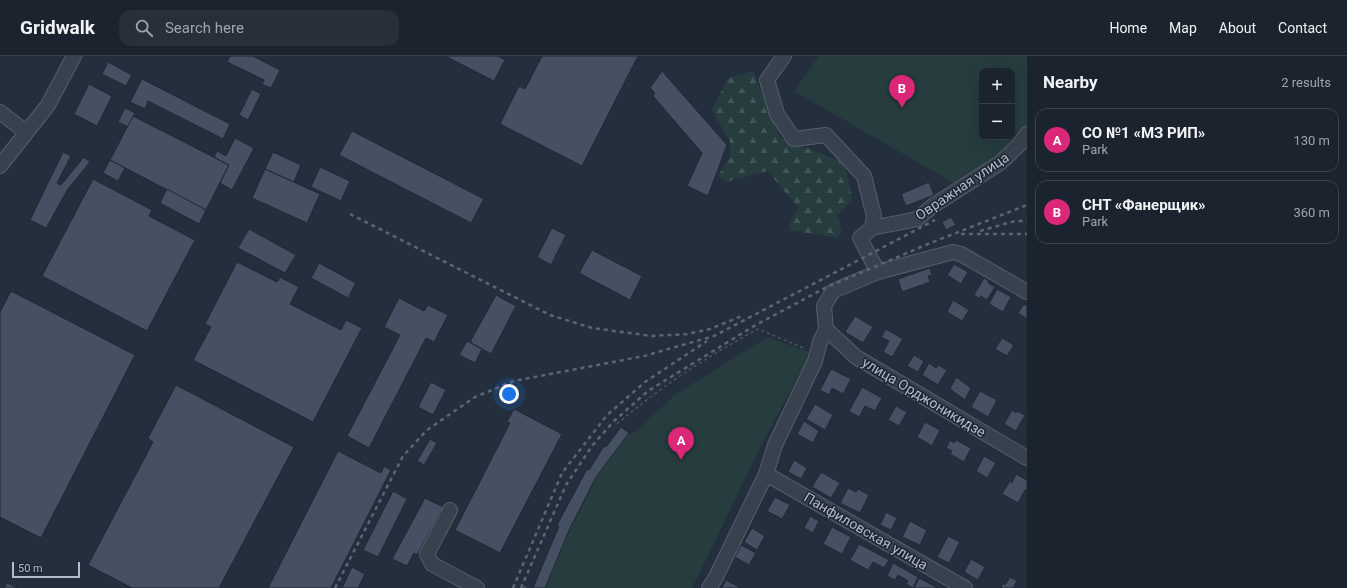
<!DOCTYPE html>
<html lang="en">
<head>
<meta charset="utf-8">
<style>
	:root { --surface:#1b232e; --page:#282f3a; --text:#f1f3f6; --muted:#a0a4aa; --line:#39404a; --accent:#db2777 }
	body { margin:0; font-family:Roboto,sans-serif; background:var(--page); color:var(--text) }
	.controls { position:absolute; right:12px; top:12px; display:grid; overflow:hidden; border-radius:8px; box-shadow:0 4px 16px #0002 }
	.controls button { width:36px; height:36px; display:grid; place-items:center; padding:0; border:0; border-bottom:1px solid var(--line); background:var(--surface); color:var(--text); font:20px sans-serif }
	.scale { position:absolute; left:12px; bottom:10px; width:68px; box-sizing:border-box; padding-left:4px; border:2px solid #b4bcc9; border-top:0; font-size:11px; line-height:14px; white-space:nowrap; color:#b4bcc9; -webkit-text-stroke:3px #1d2633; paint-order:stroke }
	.you { position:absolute; left:509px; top:338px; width:14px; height:14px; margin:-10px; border:3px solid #fff; border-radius:50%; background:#1a73e8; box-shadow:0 0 0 6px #1a73e833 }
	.badge { display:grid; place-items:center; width:26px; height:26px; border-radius:50%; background:var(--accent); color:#fff; font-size:13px; font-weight:700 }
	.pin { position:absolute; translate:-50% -33px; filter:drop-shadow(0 1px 2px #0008) }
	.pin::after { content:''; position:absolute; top:21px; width:14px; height:12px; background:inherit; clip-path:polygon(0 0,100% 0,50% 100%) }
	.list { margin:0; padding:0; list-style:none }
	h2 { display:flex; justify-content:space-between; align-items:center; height:52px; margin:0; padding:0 16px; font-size:17px }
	h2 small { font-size:13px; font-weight:400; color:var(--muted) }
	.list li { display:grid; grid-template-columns:26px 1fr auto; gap:12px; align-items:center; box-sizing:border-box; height:64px; margin:0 8px 8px; padding:0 8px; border:1px solid var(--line); border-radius:12px }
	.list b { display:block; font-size:15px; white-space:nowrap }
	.list p { margin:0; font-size:13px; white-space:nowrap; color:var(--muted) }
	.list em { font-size:13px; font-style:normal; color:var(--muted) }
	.icon { flex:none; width:22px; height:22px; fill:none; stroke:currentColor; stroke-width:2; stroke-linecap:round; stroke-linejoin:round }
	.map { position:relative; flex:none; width:1027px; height:532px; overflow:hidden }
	header { display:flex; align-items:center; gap:24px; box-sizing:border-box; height:56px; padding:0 20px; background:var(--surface); border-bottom:1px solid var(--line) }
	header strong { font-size:19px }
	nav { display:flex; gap:22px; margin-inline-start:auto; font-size:14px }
	.search { width:280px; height:36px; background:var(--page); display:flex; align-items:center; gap:10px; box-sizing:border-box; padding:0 14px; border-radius:12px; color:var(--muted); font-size:15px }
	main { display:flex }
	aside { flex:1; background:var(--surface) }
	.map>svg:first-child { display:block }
	.forest { fill:url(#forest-firs) }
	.garden { fill:#263c3f; fill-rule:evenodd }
	.building { fill:#455162; stroke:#1f2835 }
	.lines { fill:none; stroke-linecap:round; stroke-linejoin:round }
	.minor-casing { stroke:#565f6c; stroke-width:16 }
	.path { stroke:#44595c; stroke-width:1.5; stroke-dasharray:3 3; stroke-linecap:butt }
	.minor { stroke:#38414e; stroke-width:14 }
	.rail { stroke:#5a6575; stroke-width:2.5; stroke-dasharray:4 4; stroke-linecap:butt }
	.labels { text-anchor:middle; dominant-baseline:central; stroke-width:3; stroke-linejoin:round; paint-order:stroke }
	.street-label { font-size:14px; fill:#b4bcc9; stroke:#1d2633 }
</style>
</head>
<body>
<header>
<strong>Gridwalk</strong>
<div class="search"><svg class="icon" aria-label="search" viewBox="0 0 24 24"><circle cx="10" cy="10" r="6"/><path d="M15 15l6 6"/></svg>Search here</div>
<nav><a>Home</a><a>Map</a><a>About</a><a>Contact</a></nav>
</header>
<main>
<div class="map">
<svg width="1027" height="532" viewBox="0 0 1027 532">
	<defs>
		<pattern id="forest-firs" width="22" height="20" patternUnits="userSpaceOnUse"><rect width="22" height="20" fill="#263c3f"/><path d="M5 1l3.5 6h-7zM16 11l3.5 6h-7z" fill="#435659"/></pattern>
	</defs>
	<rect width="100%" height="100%" fill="#242f3e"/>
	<polygon class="forest" points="753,15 780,81 845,107 852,143 837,160 842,175 838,182 789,174 791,162 799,152 767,115 725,126 718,120 731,100 730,86 712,54 728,22"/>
	<g class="garden">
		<path d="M819 0H1027V69L1008 91 959 130 794 35ZM982 15H1012V81H982Z"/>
		<polygon points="768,281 811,297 763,386 692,532 545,532 570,472 596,421 629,377 634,377 676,338"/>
	</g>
	<g class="building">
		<polygon points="230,0 253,0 280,14 271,32 262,28 264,24 227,6"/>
		<polygon points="445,0 498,0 505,4 494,25"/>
		<polygon points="542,0 638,0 582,110 500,68 519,30 525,33"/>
		<polygon points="108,6 132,19 126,30 102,18"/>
		<polygon points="662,15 727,89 708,140 687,130 702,97 653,40 655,37 650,32"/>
		<polygon points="142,23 230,68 223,83 148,45 145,53 130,46"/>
		<polygon points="89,28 112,40 97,70 74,58"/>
		<polygon points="252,33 261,38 248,64 239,59"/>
		<polygon points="125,52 135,57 128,71 118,66"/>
		<polygon points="133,60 229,109 206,154 110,104"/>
		<polygon points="352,75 484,143 471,167 339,99"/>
		<polygon points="235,82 254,92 232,134 220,127 229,109 214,101 217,95 226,100"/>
		<polygon points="63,96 71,100 57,127 61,129 84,101 90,106 68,133 46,172 30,164"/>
		<polygon points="273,96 301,109 294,126 265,113"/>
		<polygon points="110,104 125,112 118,125 103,117"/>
		<polygon points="320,111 350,125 341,145 311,131"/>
		<polygon points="265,113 320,138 307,167 252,142"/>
		<polygon points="93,123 152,154 149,160 195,184 147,275 42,220"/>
		<polygon points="929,126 934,139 906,150 901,138"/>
		<polygon points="167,133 206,154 199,168 160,147"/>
		<polygon points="951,161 956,169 946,174 942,166"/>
		<polygon points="552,172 566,179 551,209 537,201"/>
		<polygon points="249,173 296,199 285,217 238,192"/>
		<polygon points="592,194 642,220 630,244 579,217"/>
		<polygon points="237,206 277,226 280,221 299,231 290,248 341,274 346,264 362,272 313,366 193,304 211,271 205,268"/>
		<polygon points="319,207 356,227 348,242 311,222"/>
		<polygon points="954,208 968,216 961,228 947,219"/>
		<polygon points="930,212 932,219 928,220 930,226 902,236 898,223"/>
		<polygon points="984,222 989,225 988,227 995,231 987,244 981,240 980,243 974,239"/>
		<polygon points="997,233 1011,241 1003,256 989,248"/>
		<polygon points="11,235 135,299 41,482 0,461 0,256"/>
		<polygon points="496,239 516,250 491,298 470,286"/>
		<polygon points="399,242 424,255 428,249 448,259 434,286 426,282 369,392 347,380 400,279 384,271"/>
		<polygon points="953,244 969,254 962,265 947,256"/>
		<polygon points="1024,248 1027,250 1027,263 1018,257"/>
		<polygon points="855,260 873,271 863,287 845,276"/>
		<polygon points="886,273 903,283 892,301 883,296 889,285 881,281"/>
		<polygon points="1002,282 1014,289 1007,300 995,293"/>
		<polygon points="467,285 482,293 475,307 459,299"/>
		<polygon points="914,299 924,305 918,316 907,310"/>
		<polygon points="929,307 936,312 938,309 947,314 938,329 922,319"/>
		<polygon points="831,313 851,323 843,338 832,332 829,339 820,334"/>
		<polygon points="956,321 971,332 965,344 950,333"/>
		<polygon points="431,326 446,334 433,359 418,351"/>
		<polygon points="176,329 294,391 219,532 132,532 88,509 153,386 148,382"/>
		<polygon points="862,331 882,342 875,355 865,350 859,361 849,355"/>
		<polygon points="980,335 997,344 988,361 971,351"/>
		<polygon points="815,348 833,359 825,374 806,363"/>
		<polygon points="896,350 907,356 899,370 888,364"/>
		<polygon points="514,353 562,378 500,497 455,474 510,367 507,366"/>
		<polygon points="1012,354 1016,357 1017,355 1025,359 1016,375 1004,368"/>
		<polygon points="804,365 819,375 813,387 797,378"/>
		<polygon points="925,366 940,374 932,390 917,381"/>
		<polygon points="621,371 629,377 596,421 570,472 545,532 533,532 559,470 557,469 587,413 589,414 604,390 606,391"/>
		<polygon points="430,383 437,387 424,409 417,405"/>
		<polygon points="950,384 954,387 956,384 971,392 964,406 950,398 952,395 946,392"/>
		<polygon points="338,395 381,417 384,410 391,414 331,532 268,532"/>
		<polygon points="984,400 996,407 987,422 976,415"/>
		<polygon points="794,404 807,412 801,423 788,416"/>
		<polygon points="821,416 840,427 831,442 812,431"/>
		<polygon points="1016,418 1027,424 1027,435 1025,434 1018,447 1002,438 1010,425 1012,427"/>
		<polygon points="848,432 856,436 858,433 869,439 860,457 840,447"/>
		<polygon points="393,435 407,443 378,501 363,494"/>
		<polygon points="775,441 790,449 782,463 767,455"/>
		<polygon points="425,442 443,451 417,499 414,497 407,510 392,503"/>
		<polygon points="886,456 897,462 891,474 880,469"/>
		<polygon points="810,460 819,465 813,477 804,472"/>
		<polygon points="910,465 927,474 920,489 902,481"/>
		<polygon points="832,471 851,481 842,498 823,488"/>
		<polygon points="752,472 765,480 757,494 744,486"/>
		<polygon points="948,480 960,486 949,507 937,501"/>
		<polygon points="859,488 889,504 884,512 873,506 868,514 850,504"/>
		<polygon points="741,489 756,497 749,509 735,501"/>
		<polygon points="971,503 985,511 978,524 964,516"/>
		<polygon points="893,507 918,521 913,532 906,528 908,525 898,519 895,524 887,520"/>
		<polygon points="352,511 365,518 358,532 342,532"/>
		<polygon points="1010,521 1017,525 1013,532 1001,532 1003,527 1005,529"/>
		<polygon points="919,522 938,532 914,532"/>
		<polygon points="726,524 741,532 722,532"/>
		<polygon points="7,527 18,532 4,532"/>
	</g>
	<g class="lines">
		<g class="minor-casing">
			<g id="minor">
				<polyline points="784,0 767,24 777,58 794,83 826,79 864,120 874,160 872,172"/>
				<polyline points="0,56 26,76"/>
				<polyline points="0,110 48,49 74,0"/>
				<polyline points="878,216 860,182 872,172 917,163 934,149 1000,107 1020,88 1027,78"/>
				<polyline points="826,273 856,301 1027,402"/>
				<polyline points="766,418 965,532"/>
				<polyline points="450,454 427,498 432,508 477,532"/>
				<polyline points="709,532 716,521 766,418 775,389 815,305 820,286 826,273 824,250 833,235 878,216 953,196 961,198 1027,236"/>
			</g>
		</g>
		<g class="path">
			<path d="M617 368C660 331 708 300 758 273L806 293"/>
			<polyline points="523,532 529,530"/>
		</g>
		<use href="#minor" class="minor"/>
		<g class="rail">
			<polyline points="350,158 550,259 592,272 652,280 687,278 710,273 742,260"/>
			<polyline points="980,175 1015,165 1027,165"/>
			<polyline points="961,178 1027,178"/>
			<polyline points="335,532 403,400 427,374 475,341 514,325 644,300 714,280 935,164"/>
			<polyline points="513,532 562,417 607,359 645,326 707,285"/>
			<polyline points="521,532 566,429 592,390 614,365 648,335 754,270 825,232 928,188 1027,149"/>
		</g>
	</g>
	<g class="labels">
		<g class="street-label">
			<text transform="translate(962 130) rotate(-34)">Овражная улица</text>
			<text transform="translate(924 341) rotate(31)">улица Орджоникидзе</text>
			<text transform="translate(866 475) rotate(30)">Панфиловская улица</text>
		</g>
	</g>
</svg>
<div class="controls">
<button>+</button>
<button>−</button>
</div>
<div class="scale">50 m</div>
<div class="you"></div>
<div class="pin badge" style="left:681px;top:404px">A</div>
<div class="pin badge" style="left:902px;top:52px">B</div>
</div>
<aside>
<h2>Nearby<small>2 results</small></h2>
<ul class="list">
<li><span class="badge">A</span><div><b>СО №1 «МЗ РИП»</b><p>Park</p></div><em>130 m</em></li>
<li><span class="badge">B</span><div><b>СНТ «Фанерщик»</b><p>Park</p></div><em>360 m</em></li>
</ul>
</aside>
</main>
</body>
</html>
